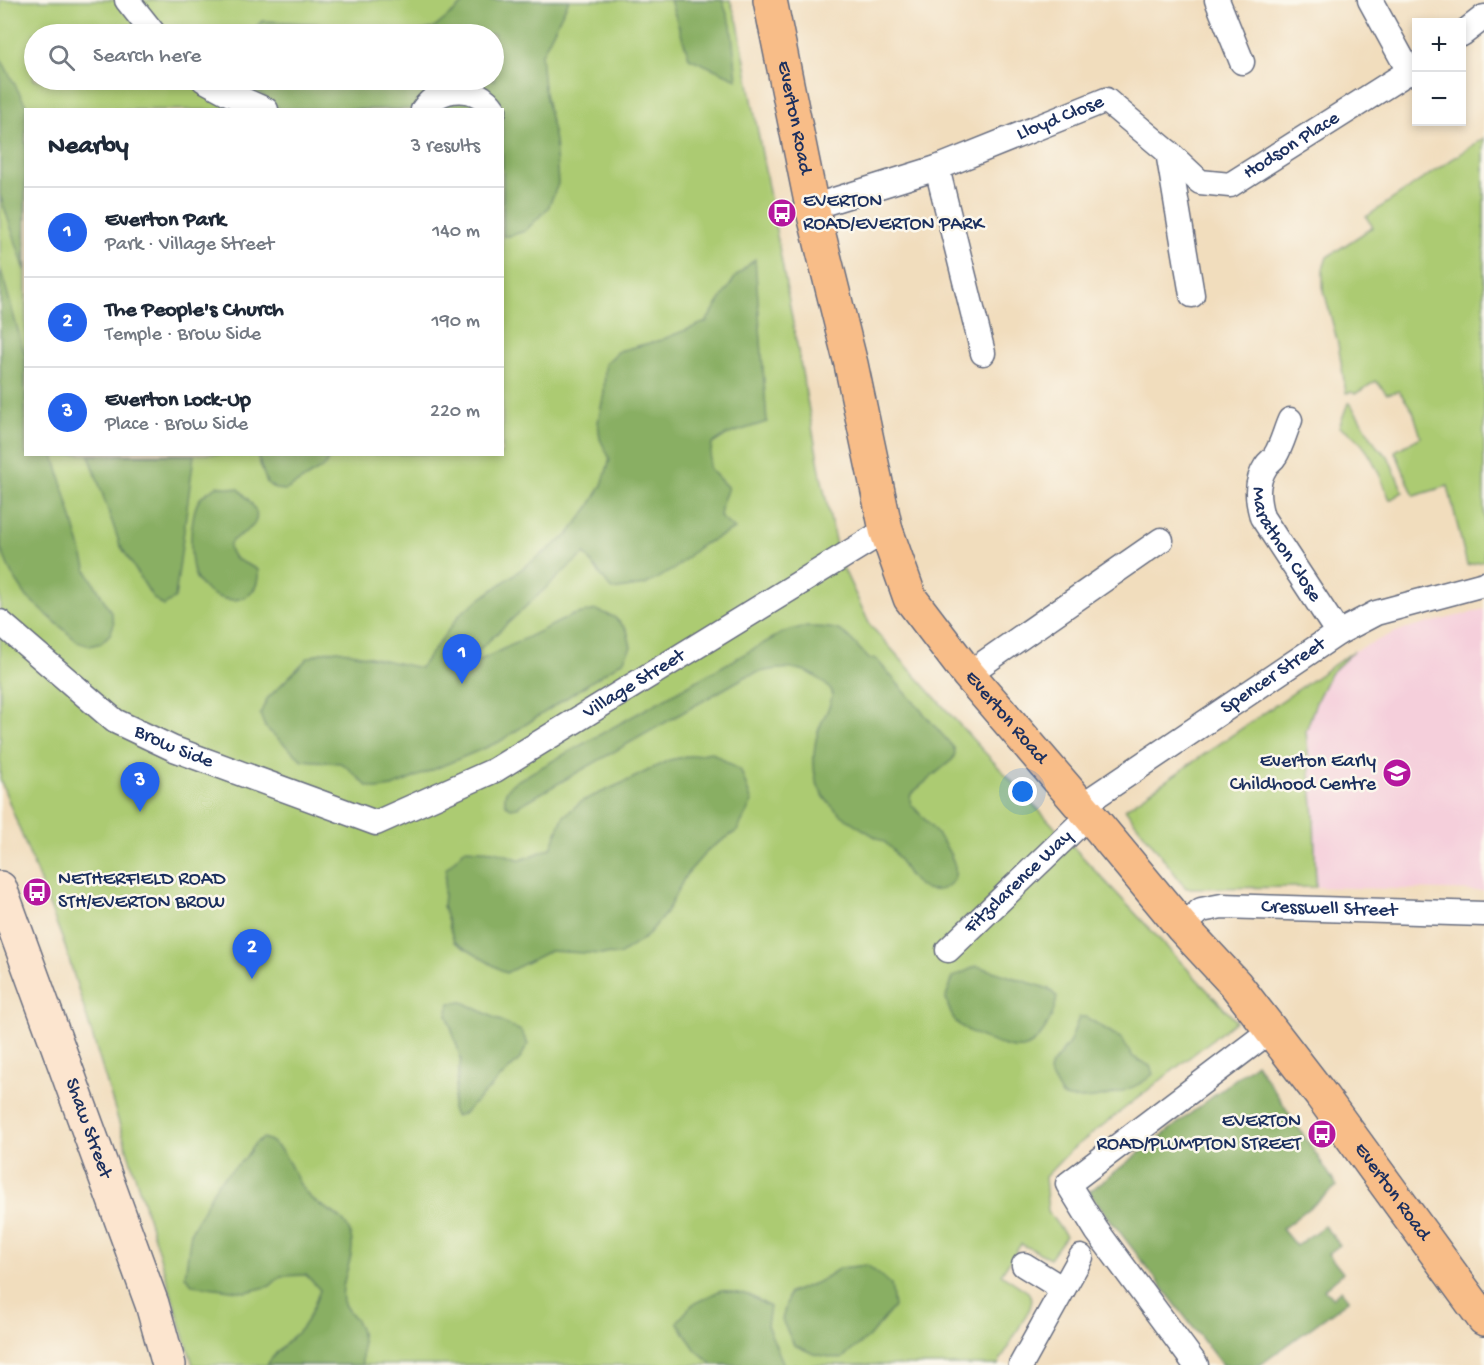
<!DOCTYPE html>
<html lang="en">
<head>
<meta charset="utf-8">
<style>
	:root { --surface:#fff; --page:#f2f2f3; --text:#1f2937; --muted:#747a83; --line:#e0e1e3; --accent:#2563eb }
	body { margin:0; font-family:"Gochi Hand",sans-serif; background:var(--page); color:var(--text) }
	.controls { position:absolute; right:18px; top:18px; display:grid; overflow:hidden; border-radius:0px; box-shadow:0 3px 9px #0003 }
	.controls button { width:54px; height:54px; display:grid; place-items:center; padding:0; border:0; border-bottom:2px solid var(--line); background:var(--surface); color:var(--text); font:30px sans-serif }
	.you { position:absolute; left:1023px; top:792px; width:21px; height:21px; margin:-15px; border:4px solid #fff; border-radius:50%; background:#1a73e8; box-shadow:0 0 0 9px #1a73e833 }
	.badge { display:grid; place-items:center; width:39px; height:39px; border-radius:50%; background:var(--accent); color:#fff; font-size:20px; font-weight:700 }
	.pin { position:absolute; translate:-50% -50px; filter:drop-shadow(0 2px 3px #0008) }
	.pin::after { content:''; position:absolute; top:32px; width:21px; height:18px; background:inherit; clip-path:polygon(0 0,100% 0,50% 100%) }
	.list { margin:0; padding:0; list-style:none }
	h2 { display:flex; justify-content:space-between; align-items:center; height:78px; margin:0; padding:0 24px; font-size:26px }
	h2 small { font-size:20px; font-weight:400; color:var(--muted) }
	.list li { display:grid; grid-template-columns:39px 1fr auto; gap:18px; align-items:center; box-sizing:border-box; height:90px; padding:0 24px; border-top:2px solid var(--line) }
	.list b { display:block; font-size:22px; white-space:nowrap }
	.list p { margin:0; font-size:20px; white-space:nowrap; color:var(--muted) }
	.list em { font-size:20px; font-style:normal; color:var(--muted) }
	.icon { flex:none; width:33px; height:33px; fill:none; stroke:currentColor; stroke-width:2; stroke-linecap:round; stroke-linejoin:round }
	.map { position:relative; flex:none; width:1484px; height:1365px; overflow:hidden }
	.search { position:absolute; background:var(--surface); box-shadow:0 3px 9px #0003; left:24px; top:24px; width:480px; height:66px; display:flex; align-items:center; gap:15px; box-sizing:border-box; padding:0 21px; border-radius:33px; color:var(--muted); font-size:22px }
	.panel { position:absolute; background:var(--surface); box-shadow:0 3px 9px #0003; left:24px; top:108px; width:480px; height:348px; border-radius:0px }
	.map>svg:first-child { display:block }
	.built { fill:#f5cfdb }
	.green { fill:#accb72; stroke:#647d68; stroke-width:1.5; fill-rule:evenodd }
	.forest { fill:#89af64; stroke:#526f61; stroke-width:1.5 }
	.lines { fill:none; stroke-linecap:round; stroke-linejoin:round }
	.street-casing { stroke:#666c7f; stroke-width:27 }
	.secondary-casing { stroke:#666c7f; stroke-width:36 }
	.primary-casing { stroke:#666c7f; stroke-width:36 }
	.street { stroke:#fff; stroke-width:24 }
	.secondary { stroke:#fce5cf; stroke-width:33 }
	.primary { stroke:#f8bd88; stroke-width:33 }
	.labels { text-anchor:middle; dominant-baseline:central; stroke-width:5; stroke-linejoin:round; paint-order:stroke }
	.street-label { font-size:20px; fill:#1b2f5e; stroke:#fbf7ec }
	.poi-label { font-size:20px; fill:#1b2f5e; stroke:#fbf7ec; text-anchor:start }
</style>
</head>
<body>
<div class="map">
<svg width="1484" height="1365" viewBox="0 0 1484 1365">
	<rect width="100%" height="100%" fill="#fbf7ec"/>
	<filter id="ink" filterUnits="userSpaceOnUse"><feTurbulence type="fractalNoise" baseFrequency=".0167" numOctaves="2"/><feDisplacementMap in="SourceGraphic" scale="12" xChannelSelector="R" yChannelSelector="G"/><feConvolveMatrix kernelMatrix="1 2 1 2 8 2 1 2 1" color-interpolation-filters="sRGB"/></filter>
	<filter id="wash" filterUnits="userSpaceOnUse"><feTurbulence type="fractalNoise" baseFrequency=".008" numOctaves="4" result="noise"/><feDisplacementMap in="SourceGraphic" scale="24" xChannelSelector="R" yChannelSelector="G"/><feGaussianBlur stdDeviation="1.35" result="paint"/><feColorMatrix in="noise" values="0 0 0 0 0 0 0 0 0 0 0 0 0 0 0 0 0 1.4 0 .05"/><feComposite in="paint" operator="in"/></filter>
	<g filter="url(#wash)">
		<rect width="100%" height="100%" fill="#f1ddbd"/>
		<polygon class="built" points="1484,609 1484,891 1316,887 1314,816 1306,731 1316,702 1330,674 1354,651 1398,631"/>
		<g class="green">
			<path d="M0 0H730L738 23 821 476 839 559 870 625 976 743 1236 1021 1070 1151 1045 1177 1048 1212 1066 1236 1050 1258 1021 1244 1001 1274 1028 1292 1032 1299 1030 1308 998 1365H193L64 943 0 779ZM34 34H494V80H34ZM26 110H502V454H26Z"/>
			<polygon points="1484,138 1484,561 1467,565 1448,486 1414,496 1395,451 1421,437 1413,411 1399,391 1387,394 1376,381 1355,394 1352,392 1346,393 1338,344 1323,287 1323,269 1327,257 1373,227 1366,217"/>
			<path d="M1348 403H1350L1378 448 1388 456 1403 492 1390 500C1379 474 1368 438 1339 427Z"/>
			<polygon points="1354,651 1330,674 1316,702 1306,731 1314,816 1316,887 1186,888 1125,809"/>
		</g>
		<g class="forest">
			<polygon points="468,0 569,0 541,56 544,88 555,141 558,184 548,208 525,231 509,236 503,236 502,110 280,109 244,80 494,80 494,34 407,34 434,28"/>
			<polygon points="670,0 722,0 731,25 737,79 689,58"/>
			<polygon points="262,21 324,24 360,34 249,34"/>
			<polygon points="0,57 28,109 26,110 25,270 0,195"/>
			<polygon points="755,259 767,422 726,435 712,444 709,468 728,488 722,503 720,517 735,529 700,546 673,570 645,585 612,590 585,554 572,564 454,673 573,615 596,610 614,617 627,630 631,647 623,661 499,742 392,787 378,789 367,786 346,766 340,763 302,760 265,727 260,714 267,699 308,658 323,652 338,650 420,668 461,613 568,535 589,507 602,485 610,459 600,439 598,422 604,393 605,364 619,351 661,340 706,322 736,276"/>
			<polygon points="0,267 25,355 26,454 54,455 87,571 111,612 114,624 110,634 101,643 90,646 78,642 27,597 11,573 1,549"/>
			<polygon points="89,455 194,455 175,598 164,606 153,598 120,545"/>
			<polygon points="328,455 329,458 324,467 286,490 275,489 267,483 257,455"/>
			<path d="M217 486 239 489C245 496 253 503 256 512 262 536 216 534 233 556 238 562 251 565 258 570 261 607 219 607 200 584 187 570 189 516 199 500 203 494 211 490 217 486Z"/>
			<path d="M802 627C845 626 841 629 869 659L874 658 878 661 954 748 955 753 953 759 911 794 910 799 911 804C924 819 971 865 950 884 943 891 933 892 924 888 906 881 902 858 889 846 885 842 879 839 874 836 851 822 824 808 816 780 812 765 814 743 819 729 823 717 833 704 832 691 825 683 812 672 801 670 788 666 758 671 745 677L517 807 511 808 506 805C503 795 506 790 513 783L784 632Z"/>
			<polygon points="711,752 741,771 752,802 737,831 709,849 686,875 666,913 646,937 619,955 550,951 506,973 454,942 443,906 446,869 465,849 495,851 521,860 551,848 563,817 582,801 629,780 669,760"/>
			<path d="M977 966 1049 989 1057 997C1054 1015 1042 1044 1022 1048 1008 1051 964 1031 955 1021 952 1017 947 1004 946 999 946 993 951 984 953 977Z"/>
			<polygon points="463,1002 521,1031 528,1044 520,1059 463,1114 455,1116 452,1109 461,1059 447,1014 450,1003"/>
			<path d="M1079 1017H1086L1122 1039 1133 1057 1150 1066 1153 1074C1136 1091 1085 1105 1062 1096L1049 1073 1050 1067 1069 1043Z"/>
			<polygon points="1256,1063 1337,1186 1282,1229 1296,1246 1324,1226 1340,1245 1328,1254 1343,1273 1324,1289 1332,1298 1341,1290 1349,1300 1260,1365 1222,1365 1089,1192"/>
			<path d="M263 1138C288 1145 292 1177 307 1194 320 1210 343 1211 350 1233 358 1256 339 1279 343 1301 345 1310 355 1316 358 1324 364 1336 362 1352 362 1365H267C275 1352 286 1343 297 1333 309 1321 314 1305 320 1290L306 1275 281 1276 270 1286 246 1292 193 1285 185 1276 191 1232 218 1182 245 1158 255 1143Z"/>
			<polygon points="867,1265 891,1284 894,1307 869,1337 841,1359 814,1354 794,1345 782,1320 789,1293 818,1282 840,1268"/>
			<polygon points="721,1290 749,1295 770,1307 767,1325 784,1365 713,1365 695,1349 677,1322 693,1304"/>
		</g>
	</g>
	<g filter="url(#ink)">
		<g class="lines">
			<g class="street-casing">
				<g id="street">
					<polyline points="127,0 154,34"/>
					<polyline points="1217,0 1242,62"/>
					<polyline points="1370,0 1410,73"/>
					<polyline points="1462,34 1484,17"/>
					<polyline points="204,80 226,92 266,110"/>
					<path d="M423 110C440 85 477 83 494 110"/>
					<path id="s1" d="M1168 152 1200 182 1230 185 1416 67"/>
					<polyline points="937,168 983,353"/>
					<path id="s2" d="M812 207 937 168 1106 100 1168 152 1192 295"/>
					<path id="s3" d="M1290 420C1285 431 1282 445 1275 456 1273 460 1268 462 1266 466 1255 483 1257 499 1262 517L1338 633"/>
					<path id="s4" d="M0 622 115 721 174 749 376 823 495 770 886 530"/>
					<polyline points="968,674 1161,540"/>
					<path id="s5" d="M1081 806 1338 633 1376 613 1484 584"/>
					<path id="s6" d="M1182 927 1201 910 1222 906 1484 914"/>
					<path id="s7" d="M948 950 1089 815"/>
					<polyline points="1024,1265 1063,1289"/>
					<polyline points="1021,1365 1081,1257"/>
					<polyline points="1196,1365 1097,1231 1068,1184 1271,1030"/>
				</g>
			</g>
			<g class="secondary-casing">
				<g id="secondary">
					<path id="s8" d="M0 888 152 1304 169 1365"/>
				</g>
			</g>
			<g class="primary-casing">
				<g id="primary">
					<path id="s9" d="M770 0 812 207 851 364 886 530 910 598 968 674 1089 815 1182 927 1236 985 1321 1095 1484 1319"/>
				</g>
			</g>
			<use href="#street" class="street"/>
			<use href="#secondary" class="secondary"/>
			<use href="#primary" class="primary"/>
		</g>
	</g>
	<defs>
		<g id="bus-disc" transform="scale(1.5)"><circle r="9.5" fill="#b5179e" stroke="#fbf7ec"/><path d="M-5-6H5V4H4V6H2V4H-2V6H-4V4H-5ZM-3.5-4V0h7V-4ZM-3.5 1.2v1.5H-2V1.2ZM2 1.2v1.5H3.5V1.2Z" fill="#fff"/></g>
		<g id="school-disc" transform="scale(1.5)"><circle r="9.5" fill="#b5179e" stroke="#fbf7ec"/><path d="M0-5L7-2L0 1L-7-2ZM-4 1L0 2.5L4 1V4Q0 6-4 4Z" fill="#fff"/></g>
	</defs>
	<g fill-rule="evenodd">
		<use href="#bus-disc" x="782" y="213"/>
		<use href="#school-disc" x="1397" y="773"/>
		<use href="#bus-disc" x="37" y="892"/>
		<use href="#bus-disc" x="1322" y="1134"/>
	</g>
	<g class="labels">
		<g class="street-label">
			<text stroke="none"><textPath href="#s9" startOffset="120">Everton Road</textPath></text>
			<text stroke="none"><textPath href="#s2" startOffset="264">Lloyd Close</textPath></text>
			<text stroke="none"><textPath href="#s1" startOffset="147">Hodson Place</textPath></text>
			<text stroke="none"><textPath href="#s3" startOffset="140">Marathon Close</textPath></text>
			<text stroke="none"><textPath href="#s5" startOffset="232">Spencer Street</textPath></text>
			<text stroke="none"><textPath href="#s4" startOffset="726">Village Street</textPath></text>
			<text stroke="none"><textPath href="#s9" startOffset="768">Everton Road</textPath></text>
			<text stroke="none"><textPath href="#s4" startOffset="216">Brow Side</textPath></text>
			<text stroke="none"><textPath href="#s7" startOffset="98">Fitzclarence Way</textPath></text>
			<text stroke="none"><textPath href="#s6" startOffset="154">Cresswell Street</textPath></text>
			<text stroke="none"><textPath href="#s8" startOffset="256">Shaw Street</textPath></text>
			<text stroke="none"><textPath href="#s9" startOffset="1380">Everton Road</textPath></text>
		</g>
		<g class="poi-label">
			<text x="803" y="202">EVERTON<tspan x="803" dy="23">ROAD/EVERTON PARK</tspan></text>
			<text x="1376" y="762" text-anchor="end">Everton Early<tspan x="1376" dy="23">Childhood Centre</tspan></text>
			<text x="58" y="880">NETHERFIELD ROAD<tspan x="58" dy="23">STH/EVERTON BROW</tspan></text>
			<text x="1301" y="1122" text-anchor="end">EVERTON<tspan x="1301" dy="23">ROAD/PLUMPTON STREET</tspan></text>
		</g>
	</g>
</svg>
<div class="controls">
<button>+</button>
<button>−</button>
</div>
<div class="you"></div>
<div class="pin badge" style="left:462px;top:684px">1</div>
<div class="pin badge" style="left:252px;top:979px">2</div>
<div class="pin badge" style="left:140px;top:812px">3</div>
<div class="search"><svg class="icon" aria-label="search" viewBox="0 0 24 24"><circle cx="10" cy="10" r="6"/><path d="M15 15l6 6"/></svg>Search here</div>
<section class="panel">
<h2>Nearby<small>3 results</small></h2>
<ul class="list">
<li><span class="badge">1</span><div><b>Everton Park</b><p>Park · Village Street</p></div><em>140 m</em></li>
<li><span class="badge">2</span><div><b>The People's Church</b><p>Temple · Brow Side</p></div><em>190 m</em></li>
<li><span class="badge">3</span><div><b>Everton Lock-Up</b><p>Place · Brow Side</p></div><em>220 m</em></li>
</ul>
</section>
</div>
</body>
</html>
